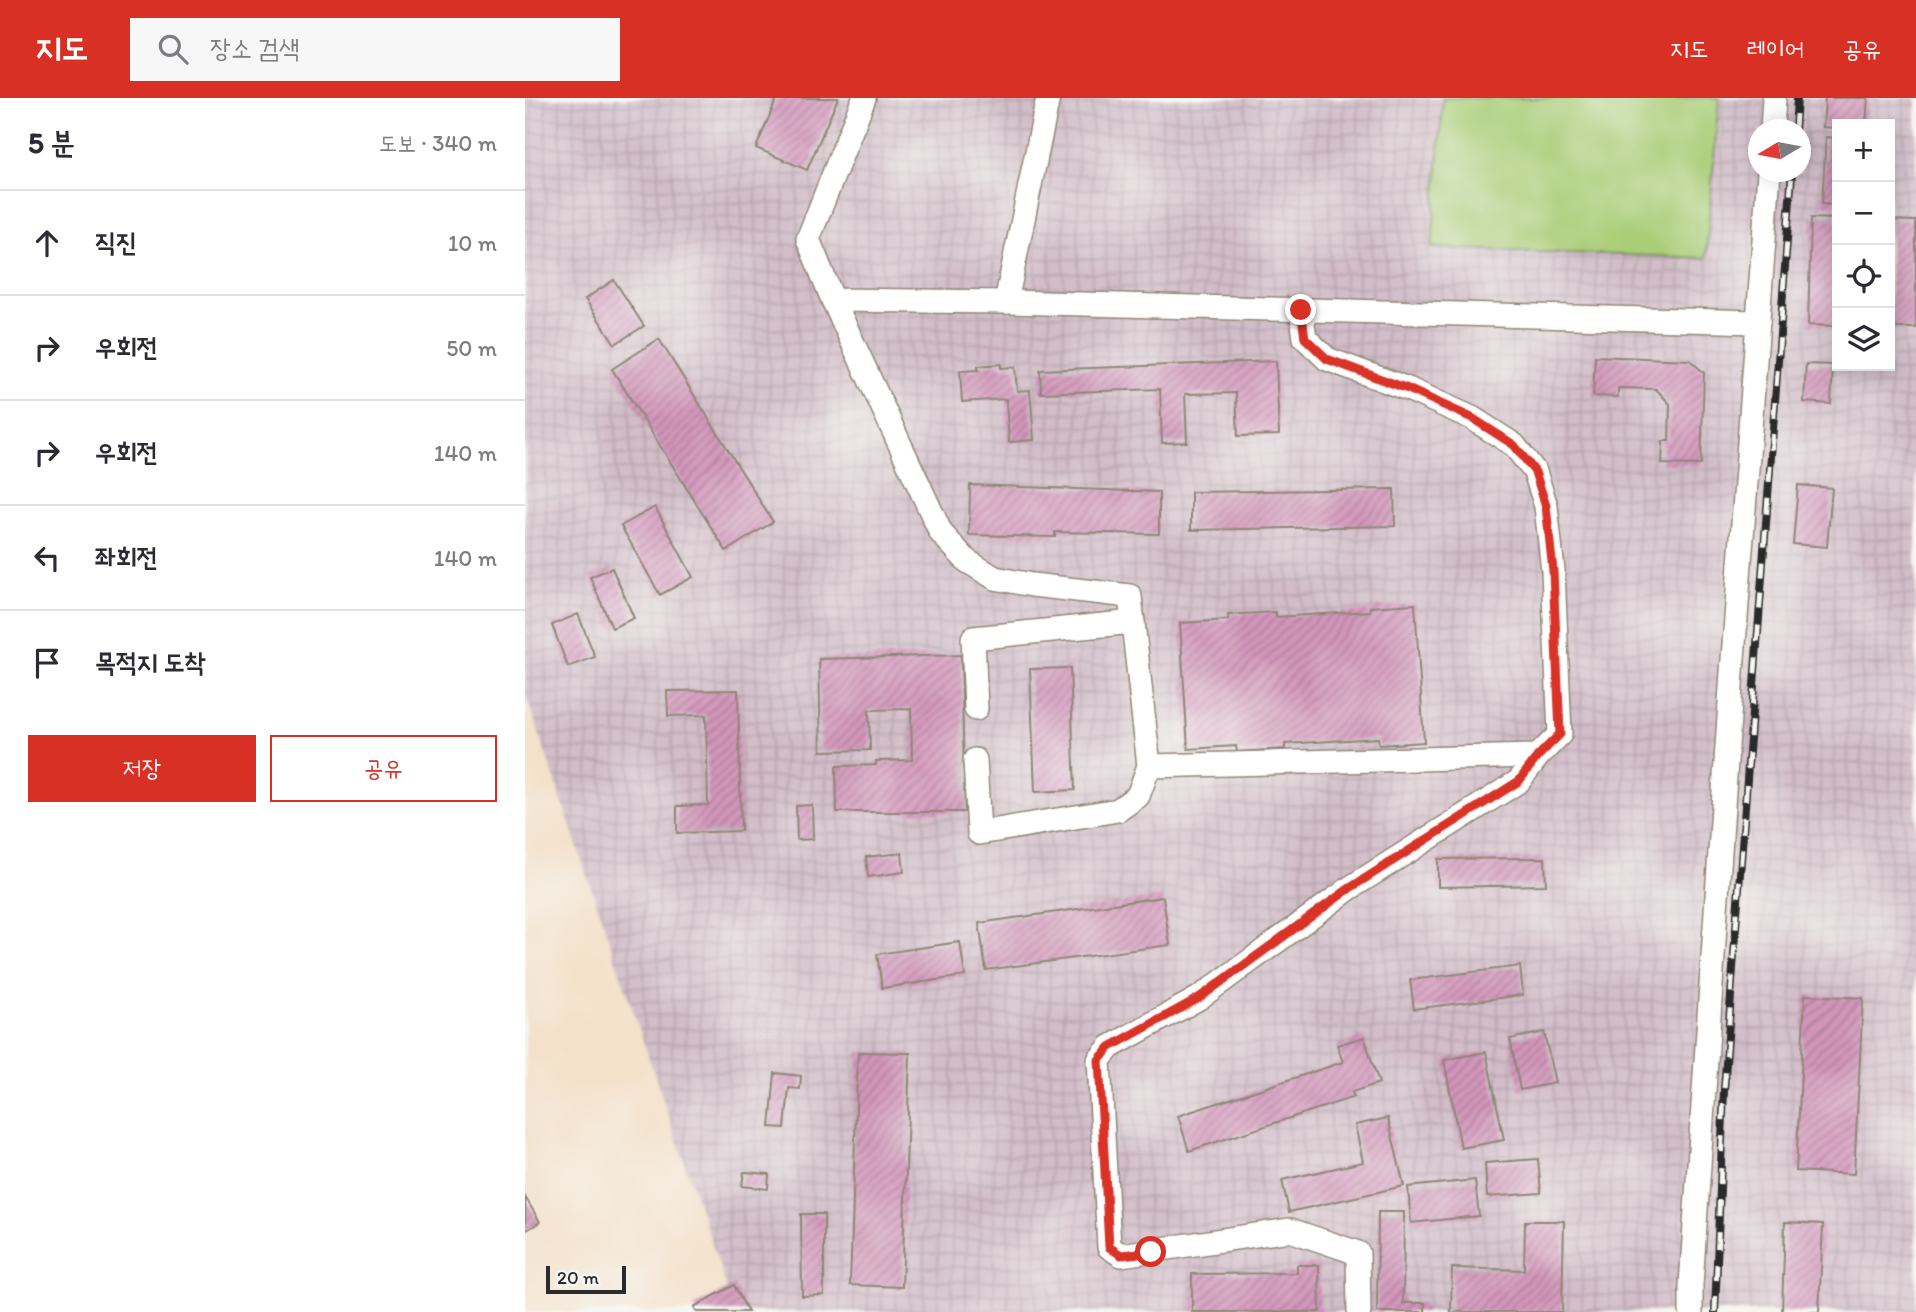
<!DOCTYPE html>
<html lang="ko">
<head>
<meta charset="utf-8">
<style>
	:root { --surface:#fff; --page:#f7f7f7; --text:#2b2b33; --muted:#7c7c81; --line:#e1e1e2; --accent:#d93025 }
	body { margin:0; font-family:Itim,"Poor Story",sans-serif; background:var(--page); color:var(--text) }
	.controls { position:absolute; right:21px; top:21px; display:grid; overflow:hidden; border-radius:0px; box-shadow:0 4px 18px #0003 }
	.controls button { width:63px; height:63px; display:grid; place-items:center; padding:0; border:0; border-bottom:2px solid var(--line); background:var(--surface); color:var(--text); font:35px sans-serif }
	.compass { position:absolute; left:1223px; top:21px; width:63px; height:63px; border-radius:50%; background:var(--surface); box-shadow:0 4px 18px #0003; rotate:260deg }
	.scale { position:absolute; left:21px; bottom:18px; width:80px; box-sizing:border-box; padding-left:7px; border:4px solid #2b2b2b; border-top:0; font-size:19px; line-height:24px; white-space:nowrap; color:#2b2b2b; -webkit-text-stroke:5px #f6f6f2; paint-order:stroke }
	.stop { position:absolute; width:21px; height:21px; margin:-16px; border:5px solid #d93025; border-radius:50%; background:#fff }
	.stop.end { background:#d93025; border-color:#fff; box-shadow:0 2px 7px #0008 }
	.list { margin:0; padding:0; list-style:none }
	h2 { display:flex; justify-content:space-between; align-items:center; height:91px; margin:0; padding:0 28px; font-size:30px }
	h2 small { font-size:23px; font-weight:400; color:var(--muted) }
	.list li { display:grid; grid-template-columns:46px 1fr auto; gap:21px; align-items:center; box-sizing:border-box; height:105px; padding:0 28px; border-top:2px solid var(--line) }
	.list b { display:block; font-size:26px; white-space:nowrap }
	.list em { font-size:23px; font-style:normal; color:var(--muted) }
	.actions { display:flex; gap:14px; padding:21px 28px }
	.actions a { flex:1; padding:16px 0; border:2px solid var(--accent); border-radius:0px; text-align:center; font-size:24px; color:var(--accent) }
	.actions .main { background:var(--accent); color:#fff }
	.icon { flex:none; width:38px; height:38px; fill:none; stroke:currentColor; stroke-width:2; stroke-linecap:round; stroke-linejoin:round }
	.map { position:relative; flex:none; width:1391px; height:1214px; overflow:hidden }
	header { display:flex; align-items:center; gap:42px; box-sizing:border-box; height:98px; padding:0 35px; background:var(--accent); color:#fff }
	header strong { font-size:33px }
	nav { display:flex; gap:38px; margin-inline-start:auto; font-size:24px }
	.search { width:490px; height:63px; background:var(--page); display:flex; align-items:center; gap:18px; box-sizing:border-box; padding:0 24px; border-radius:0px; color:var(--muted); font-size:26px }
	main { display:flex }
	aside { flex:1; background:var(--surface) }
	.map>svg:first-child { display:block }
	.industrial { fill:url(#industrial-grid); fill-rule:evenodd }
	.pitch { fill:#aace78; stroke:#6a7c52; stroke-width:2 }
	.building { fill:url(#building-hatch) }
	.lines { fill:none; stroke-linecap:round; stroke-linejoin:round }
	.street-casing { stroke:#90867a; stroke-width:26 }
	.street { stroke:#fff; stroke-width:23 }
	.rail-casing { stroke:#2b2b2b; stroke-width:8 }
	.rail { stroke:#f6f6f2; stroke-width:5; stroke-dasharray:16; stroke-linecap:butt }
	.route { stroke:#d93025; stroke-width:9 }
</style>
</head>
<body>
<header>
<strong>지도</strong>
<div class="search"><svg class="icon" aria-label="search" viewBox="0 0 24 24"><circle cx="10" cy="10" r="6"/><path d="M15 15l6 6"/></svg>장소 검색</div>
<nav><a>지도</a><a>레이어</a><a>공유</a></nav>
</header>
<main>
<aside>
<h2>5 분<small>도보 · 340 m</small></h2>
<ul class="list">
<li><svg class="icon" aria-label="ahead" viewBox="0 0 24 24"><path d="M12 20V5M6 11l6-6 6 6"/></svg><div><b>직진</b></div><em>10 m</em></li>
<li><svg class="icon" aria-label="right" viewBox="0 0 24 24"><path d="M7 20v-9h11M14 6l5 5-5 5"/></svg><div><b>우회전</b></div><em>50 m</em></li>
<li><svg class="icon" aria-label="right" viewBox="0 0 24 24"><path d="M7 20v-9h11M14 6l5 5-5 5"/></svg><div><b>우회전</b></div><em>140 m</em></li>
<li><svg class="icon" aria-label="left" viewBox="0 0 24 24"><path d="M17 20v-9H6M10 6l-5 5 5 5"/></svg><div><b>좌회전</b></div><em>140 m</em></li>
<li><svg class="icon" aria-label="arrive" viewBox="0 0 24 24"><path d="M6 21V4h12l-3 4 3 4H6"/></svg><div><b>목적지 도착</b></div></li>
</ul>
<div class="actions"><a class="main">저장</a><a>공유</a></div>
</aside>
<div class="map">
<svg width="1391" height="1214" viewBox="0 0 1391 1214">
	<defs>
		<pattern id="industrial-grid" width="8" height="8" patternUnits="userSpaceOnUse" patternTransform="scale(1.75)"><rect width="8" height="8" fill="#d2bdc8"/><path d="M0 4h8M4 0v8" fill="none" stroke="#b4a3ac"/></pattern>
		<pattern id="building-hatch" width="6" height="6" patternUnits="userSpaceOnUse" patternTransform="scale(1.75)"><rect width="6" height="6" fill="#d396ba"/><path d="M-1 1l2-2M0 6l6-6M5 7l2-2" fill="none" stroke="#ab7b97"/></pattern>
	</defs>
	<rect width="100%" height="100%" fill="#f6f6f2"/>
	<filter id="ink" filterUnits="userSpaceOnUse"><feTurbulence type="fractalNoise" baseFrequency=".0143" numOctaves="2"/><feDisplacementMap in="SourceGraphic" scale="14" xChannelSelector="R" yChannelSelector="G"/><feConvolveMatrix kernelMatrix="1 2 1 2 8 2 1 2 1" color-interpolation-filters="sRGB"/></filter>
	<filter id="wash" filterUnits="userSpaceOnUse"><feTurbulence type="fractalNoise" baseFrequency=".00686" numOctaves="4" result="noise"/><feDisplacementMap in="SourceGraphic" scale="28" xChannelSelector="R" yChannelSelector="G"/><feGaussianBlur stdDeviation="1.57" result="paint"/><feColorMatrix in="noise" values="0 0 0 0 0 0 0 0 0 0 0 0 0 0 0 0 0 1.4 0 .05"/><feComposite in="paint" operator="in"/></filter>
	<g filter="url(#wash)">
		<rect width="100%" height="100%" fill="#f4e1ca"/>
		<path class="industrial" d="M0 0H1391V1214H210L0 594ZM1312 26H1365V268H1312ZM1234 32H1276V74H1234Z"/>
		<polygon class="pitch" points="918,0 1194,0 1181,160 907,150"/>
		<g id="blocks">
			<g class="building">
				<polygon points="252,0 313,0 282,72 231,50"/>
				<polygon points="1300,0 1343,0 1341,26 1312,26 1312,30 1298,29"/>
				<polygon points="1301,39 1312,40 1312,107 1297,106"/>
				<polygon points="1286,120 1312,121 1312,228 1283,227"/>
				<polygon points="1365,122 1391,123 1391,230 1365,230"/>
				<polygon points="89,182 119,228 90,246 60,201"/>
				<polygon points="134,241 248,424 201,453 87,271"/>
				<polygon points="1070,258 1165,262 1179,275 1176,367 1137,366 1138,343 1144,343 1145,306 1131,291 1093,290 1093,299 1068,298"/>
				<polygon points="751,263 754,337 713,338 711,295 660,296 662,344 637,345 635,291 516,295 515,272"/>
				<polygon points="476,266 476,270 490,269 492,293 505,292 509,342 484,344 481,301 437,304 435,273 453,272 453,268"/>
				<polygon points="1281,266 1308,267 1306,306 1279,304"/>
				<polygon points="445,387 634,394 634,436 530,434 530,439 444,437"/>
				<polygon points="1273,387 1307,390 1302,449 1268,446"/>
				<polygon points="869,391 870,428 666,432 666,394"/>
				<polygon points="130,409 168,479 135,497 96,428"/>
				<polygon points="87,470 109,520 87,530 65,479"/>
				<polygon points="890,506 899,644 854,647 853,640 760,646 760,651 712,654 711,648 663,651 655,525 703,522 703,517 751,514 751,519 845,513 845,509"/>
				<polygon points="53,516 70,559 43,569 27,527"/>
				<polygon points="436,557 440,714 312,714 311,668 351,667 351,663 387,662 386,611 344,612 345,652 296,653 294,561"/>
				<polygon points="545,570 550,692 510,694 505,571"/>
				<polygon points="213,592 216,733 152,735 152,708 183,707 181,617 143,618 142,593"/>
				<polygon points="287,707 288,741 272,742 271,708"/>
				<polygon points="377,755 379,774 343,779 341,759"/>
				<polygon points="1020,760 1021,787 913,789 913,761"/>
				<polygon points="638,799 645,847 461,872 454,825"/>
				<polygon points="435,844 440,878 357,890 352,856"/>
				<polygon points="995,868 998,897 889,911 885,882"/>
				<polygon points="1280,897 1338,900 1329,1076 1271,1073"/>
				<polygon points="1019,934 1030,985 995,992 985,941"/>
				<polygon points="839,939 854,985 827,994 829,999 664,1053 653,1018 818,964 812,947"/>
				<polygon points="333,954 385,955 377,1189 325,1187"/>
				<polygon points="961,954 979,1042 936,1050 919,962"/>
				<polygon points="250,975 276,978 275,991 264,990 260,1030 245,1029"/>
				<polygon points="863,1020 879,1088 764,1114 757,1082 838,1064 830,1027"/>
				<polygon points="1013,1061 1016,1095 962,1099 960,1065"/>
				<polygon points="219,1074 244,1076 243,1091 217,1088"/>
				<polygon points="950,1082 954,1118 886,1125 883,1089"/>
				<polygon points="0,1099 15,1124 0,1133"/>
				<polygon points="853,1114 879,1114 878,1205 900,1205 900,1214 852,1214"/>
				<polygon points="276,1116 299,1116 299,1197 277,1198"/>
				<polygon points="1000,1123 1039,1123 1037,1214 926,1214 927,1170 999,1172"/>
				<polygon points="1260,1124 1298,1126 1294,1214 1257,1214"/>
				<polygon points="772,1167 794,1167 795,1214 667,1214 667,1176 772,1175"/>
				<polygon points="209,1187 223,1214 172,1214 169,1209"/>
			</g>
		</g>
	</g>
	<g filter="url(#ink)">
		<use href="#blocks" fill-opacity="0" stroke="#90867a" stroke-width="2"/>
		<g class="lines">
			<g class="street-casing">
				<g id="street">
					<polyline points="339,0 283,141 308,202 481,204 1233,224"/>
					<polyline points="1247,32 1249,0"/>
					<polyline points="308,202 416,435 442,463 470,480 507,487 605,498 624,668 1013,658"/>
					<polyline points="481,204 523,0"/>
					<polyline points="776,212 780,240 802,261 883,291 947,320 989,347 1010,374 1021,408 1028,473 1035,636 1013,658 994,683 825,790 674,900 585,949 574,962 584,1149 596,1157 765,1132 833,1155 834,1214"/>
					<polyline points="451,611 448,540 608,524"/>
					<polyline points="450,662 454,735 593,712 613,698 624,668"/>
					<polyline points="1166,1214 1166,1187 1207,574 1244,74"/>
				</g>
			</g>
			<use href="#street" class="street"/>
			<g class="rail-casing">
				<g id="rail">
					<polyline points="1270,32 1272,0"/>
					<polyline points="1190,1214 1199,992 1267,74"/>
				</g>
			</g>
			<use href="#rail" class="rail"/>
		</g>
	</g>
	<g class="lines" filter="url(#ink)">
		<polyline class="route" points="626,1154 596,1157 584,1149 574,962 585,949 674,900 825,790 994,683 1013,658 1035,636 1028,473 1021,408 1010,374 989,347 947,320 883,291 802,261 780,240 776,212"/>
	</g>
</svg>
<div class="controls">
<button>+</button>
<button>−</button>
<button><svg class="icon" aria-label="locate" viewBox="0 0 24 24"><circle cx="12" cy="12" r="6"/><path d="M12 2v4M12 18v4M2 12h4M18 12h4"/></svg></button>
<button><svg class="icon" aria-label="layers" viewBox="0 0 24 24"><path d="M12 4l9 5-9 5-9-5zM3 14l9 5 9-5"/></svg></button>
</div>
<svg class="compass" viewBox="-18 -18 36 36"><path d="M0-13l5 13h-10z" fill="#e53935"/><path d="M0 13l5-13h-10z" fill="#7c7c81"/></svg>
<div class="scale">20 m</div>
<div class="stop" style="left:626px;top:1154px"></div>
<div class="stop end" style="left:776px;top:212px"></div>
</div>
</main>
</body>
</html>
